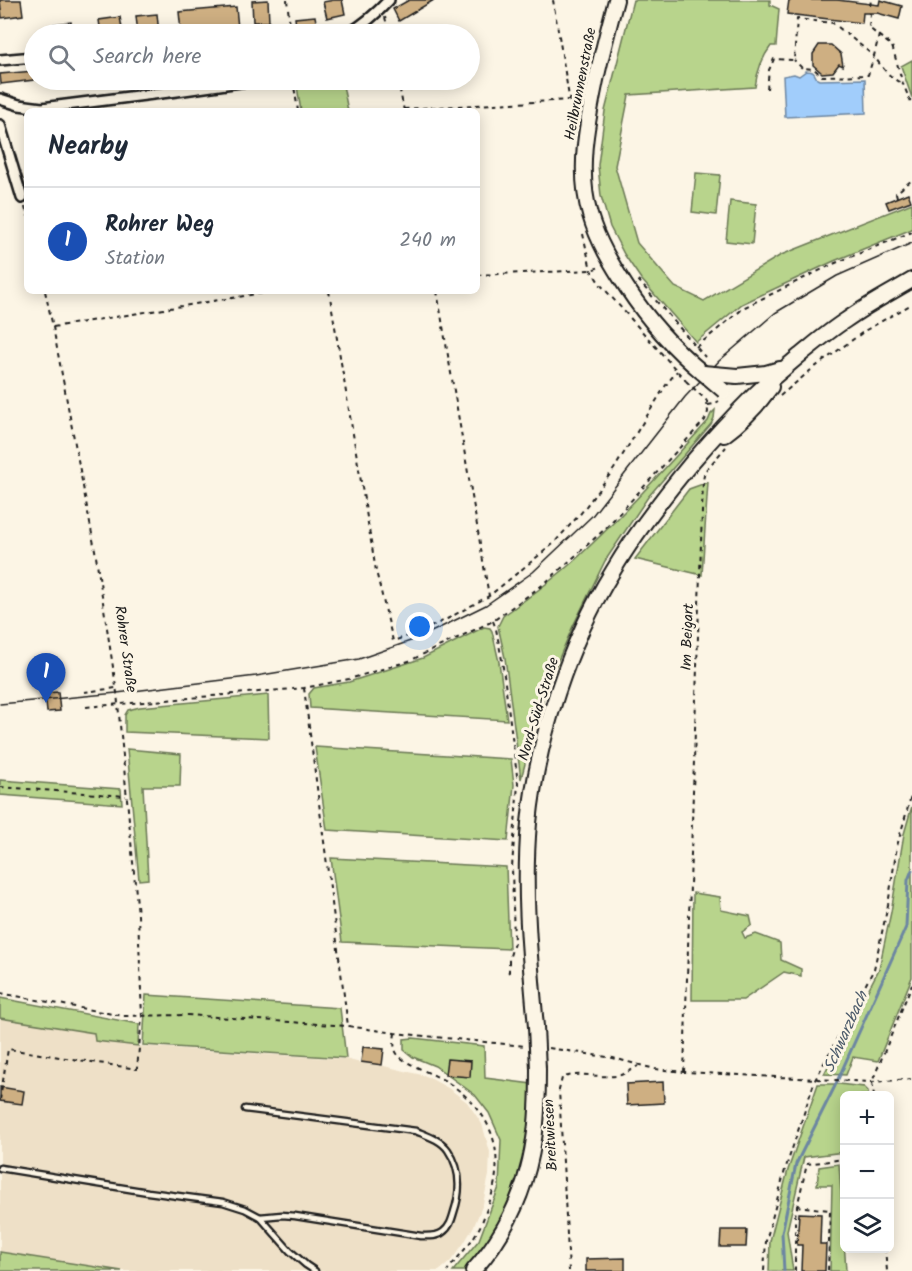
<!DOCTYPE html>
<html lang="en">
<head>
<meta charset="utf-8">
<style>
	:root { --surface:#fff; --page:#f2f2f3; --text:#1f2937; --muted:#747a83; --line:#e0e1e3; --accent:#c8321e }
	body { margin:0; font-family:Kalam,sans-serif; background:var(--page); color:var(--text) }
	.controls { position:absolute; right:18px; bottom:18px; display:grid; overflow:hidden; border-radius:9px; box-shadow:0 3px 15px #0003 }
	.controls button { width:54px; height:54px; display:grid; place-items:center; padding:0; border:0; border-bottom:2px solid var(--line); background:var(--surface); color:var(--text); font:30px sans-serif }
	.you { position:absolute; left:420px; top:627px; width:21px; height:21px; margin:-15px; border:4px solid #fff; border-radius:50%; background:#1a73e8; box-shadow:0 0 0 9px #1a73e833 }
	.badge { display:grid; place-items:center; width:39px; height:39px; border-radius:50%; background:var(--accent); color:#fff; font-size:20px; font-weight:700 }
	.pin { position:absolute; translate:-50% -50px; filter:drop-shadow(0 2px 3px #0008) }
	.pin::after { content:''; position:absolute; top:32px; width:21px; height:18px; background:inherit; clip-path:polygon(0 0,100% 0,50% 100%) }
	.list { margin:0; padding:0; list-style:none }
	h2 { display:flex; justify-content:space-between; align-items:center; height:78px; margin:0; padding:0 24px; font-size:26px }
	h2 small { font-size:20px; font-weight:400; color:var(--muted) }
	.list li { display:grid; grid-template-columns:39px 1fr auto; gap:18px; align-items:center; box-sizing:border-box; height:108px; padding:0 24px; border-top:2px solid var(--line) }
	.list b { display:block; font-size:22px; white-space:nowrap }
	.list p { margin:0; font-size:20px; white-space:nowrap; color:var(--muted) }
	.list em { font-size:20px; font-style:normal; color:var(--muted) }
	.icon { flex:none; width:33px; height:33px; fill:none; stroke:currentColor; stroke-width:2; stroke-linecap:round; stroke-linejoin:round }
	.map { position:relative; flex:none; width:912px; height:1271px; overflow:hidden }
	.search { position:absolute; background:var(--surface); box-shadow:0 3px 15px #0003; left:24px; top:24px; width:456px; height:66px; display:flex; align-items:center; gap:15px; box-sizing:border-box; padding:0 21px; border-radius:33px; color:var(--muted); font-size:22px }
	.panel { position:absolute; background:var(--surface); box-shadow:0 3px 15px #0003; left:24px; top:108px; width:456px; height:186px; border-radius:9px }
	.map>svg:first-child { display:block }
	.built { fill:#eee0c7 }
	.green { fill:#b8d48c; stroke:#6a7854; stroke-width:1.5 }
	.water { fill:#a1cdfb; stroke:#6c86a2; stroke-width:1.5 }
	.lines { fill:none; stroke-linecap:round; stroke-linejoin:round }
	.stream { stroke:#6c86a2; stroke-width:3 }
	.building { fill:#ceaf82; stroke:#1c1c1c; stroke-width:1.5 }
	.lane-casing { stroke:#1c1c1c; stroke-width:9 }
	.street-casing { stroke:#1c1c1c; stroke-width:14 }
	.secondary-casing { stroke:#1c1c1c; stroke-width:18 }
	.path { stroke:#1c1c1c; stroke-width:2; stroke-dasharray:4.5 4.5; stroke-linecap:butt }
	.lane { stroke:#fcf5e5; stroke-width:4.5 }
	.street { stroke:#fcf5e5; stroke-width:9 }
	.secondary { stroke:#fcf5e5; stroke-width:14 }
	.tram { stroke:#1c1c1c; stroke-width:1.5 }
	.secondary-bridge-casing { stroke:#1c1c1c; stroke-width:18; stroke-linecap:butt }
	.path-bridge { stroke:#1c1c1c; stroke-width:2; stroke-dasharray:4.5 4.5; stroke-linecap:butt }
	.secondary-bridge { stroke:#fcf5e5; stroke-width:14 }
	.labels { text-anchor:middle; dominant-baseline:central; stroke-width:6; stroke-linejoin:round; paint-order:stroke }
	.street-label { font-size:15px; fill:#1c1c1c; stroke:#fcf5e5 }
	.water-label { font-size:16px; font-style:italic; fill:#4b5a6a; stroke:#fcf5e5 }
</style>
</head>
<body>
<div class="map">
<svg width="912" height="1271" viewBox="0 0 912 1271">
	<rect width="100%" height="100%" fill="#fcf5e5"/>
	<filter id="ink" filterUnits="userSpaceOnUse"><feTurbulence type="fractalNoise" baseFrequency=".0167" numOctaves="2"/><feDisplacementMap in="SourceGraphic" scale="12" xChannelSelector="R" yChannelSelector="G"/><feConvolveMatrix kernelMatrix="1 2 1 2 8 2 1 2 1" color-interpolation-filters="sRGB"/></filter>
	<g filter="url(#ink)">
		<polygon class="built" points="0,1018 95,1033 95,1041 137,1046 345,1059 357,1062 384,1066 426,1076 448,1088 467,1102 482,1124 490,1152 489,1175 483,1204 474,1226 464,1243 450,1262 439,1271 0,1271"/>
		<g class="green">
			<path d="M633 0H770V5L779 9 776 46H771C761 59 757 71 755 87L629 95 615 166 637 243 675 287 704 301 781 255 912 203V229L834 261 742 304 696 342 641 279 624 254 610 227 601 196 598 165 605 111Z"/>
			<polygon points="912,60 912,98 901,66"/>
			<polygon points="296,80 342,80 348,111 301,111"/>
			<polygon points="696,173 720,175 716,215 692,212"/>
			<polygon points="730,201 756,204 752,244 726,241"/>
			<path d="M715 410 714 418 711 424 648 497 605 561 573 626 547 686 538 715 521 779 505 658 498 626 503 616C528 598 553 580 576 559 623 516 665 468 708 421L711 414Z"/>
			<polygon points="708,482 702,575 635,559 689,489"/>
			<polygon points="484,627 490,628 492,631 499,662 507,720 310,708 309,694 314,688 349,682 423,658"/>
			<polygon points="268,695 269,738 125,732 125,715 128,710 140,707"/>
			<polygon points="315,747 511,759 514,785 508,841 327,830"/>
			<polygon points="127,749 181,754 180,786 143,786 148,879 139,880"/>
			<polygon points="0,780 121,789 122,804 0,795"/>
			<polygon points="912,806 912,977 878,1061 853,1057 846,1075 824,1074 879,969 891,912 904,834"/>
			<polygon points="331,858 506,867 509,949 342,942"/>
			<polygon points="693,893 720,897 721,910 750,916 752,925 742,932 745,938 756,934 780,943 781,960 801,969 801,976 784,972 743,1000 692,1000"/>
			<polygon points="146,995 340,1008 346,1058 143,1045"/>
			<polygon points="0,998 139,1024 138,1046 95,1041 94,1033 0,1018"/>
			<polygon points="413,1038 484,1046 485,1078 532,1084 529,1145 515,1192 493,1237 469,1271 453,1271 479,1240 499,1187 501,1140 489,1113 475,1095 435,1066 413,1057 404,1050 404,1039"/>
			<polygon points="818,1084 839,1084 864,1087 868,1091 868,1095 844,1096 844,1152 804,1157 787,1231 793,1271 769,1271 770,1241 788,1170"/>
			<polygon points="839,1164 846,1271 830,1271 832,1185 817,1185 819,1167"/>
			<polygon points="0,1252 122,1271 0,1271"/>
		</g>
		<path class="water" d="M806 71C814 71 814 73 817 79L819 80 865 79 866 113 785 117 783 76 794 74 799 76Z"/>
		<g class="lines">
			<polyline class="stream" points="784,1271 782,1233 796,1164 835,1086 906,927 908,880 912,870"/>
		</g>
		<g class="building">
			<polygon points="0,0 21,0 23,15 2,18"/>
			<polygon points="268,0 269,22 253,22 252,1"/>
			<polygon points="334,0 342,0 345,14 327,18 323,2"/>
			<polygon points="409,0 434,0 399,21 393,9"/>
			<polygon points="789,0 837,0 879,5 880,0 902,6 899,19 877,13 863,13 862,23 787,14"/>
			<polygon points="236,7 238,28 218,30 218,28 181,31 179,12"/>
			<polygon points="157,14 159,34 138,34 136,16"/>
			<polygon points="315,16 318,34 297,34 295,18"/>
			<polygon points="120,17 123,34 101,34 99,20"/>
			<polygon points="71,22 73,34 55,34 54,24"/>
			<polygon points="819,45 831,45 841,54 843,66 839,64 833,72 822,73 813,65 813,54"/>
			<polygon points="34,71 34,80 1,84 0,74"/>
			<polygon points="908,193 911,201 889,209 886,202"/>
			<polygon points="58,692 60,711 47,712 45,693"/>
			<polygon points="363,1047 384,1049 382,1065 361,1062"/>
			<polygon points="447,1059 471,1061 470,1077 445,1075"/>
			<polygon points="663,1082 664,1103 627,1105 626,1084"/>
			<polygon points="0,1087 24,1091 22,1104 0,1101"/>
			<polygon points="799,1213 821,1214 820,1244 826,1244 825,1271 801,1271 802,1245 797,1245"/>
			<polygon points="721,1230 747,1230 746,1247 720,1247"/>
			<polygon points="625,1258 625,1271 586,1271 586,1259"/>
		</g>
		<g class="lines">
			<g class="lane-casing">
				<g id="lane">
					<path d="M245 1109 416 1131C428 1136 441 1140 448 1150 461 1169 461 1191 454 1212 452 1219 450 1227 443 1232 437 1237 428 1236 421 1236L295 1216 282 1215 260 1217"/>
					<polyline points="0,1168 148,1192 223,1202 245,1209 260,1217 290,1251 306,1265 315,1271"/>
				</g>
			</g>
			<g class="street-casing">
				<g id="street">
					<path d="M348 34C363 25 377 13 389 0"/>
					<polyline points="0,60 34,57"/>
					<polyline points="0,99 19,105 42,108 177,91 254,80"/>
					<polyline points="0,125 22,198"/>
				</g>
			</g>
			<g class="secondary-casing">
				<g id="secondary">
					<path d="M616 0C609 26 602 53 596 80 587 124 577 171 590 215 598 242 612 265 627 288 648 320 674 349 703 373"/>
					<polyline points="737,376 766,373 780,369"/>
					<path d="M724 435C743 421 758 405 771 387"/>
					<path d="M536 1027C530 959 523 891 529 823 537 740 569 642 613 571 636 532 664 496 693 461 712 439 731 418 751 398 766 383 783 370 799 356 814 344 829 331 846 320 867 305 890 293 912 280"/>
					<path d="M473 1271C506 1234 527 1188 534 1139 538 1116 538 1092 538 1069"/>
				</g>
			</g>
			<g class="path">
				<polyline points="287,0 291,34"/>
				<polyline points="553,0 573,121 573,140"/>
				<polyline points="870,6 871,0"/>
				<polyline points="870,13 869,28 892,46 903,84 912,105"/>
				<polyline points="385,17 389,34"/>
				<polyline points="257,34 290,31"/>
				<path d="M879 35 874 56C883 69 890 78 903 84"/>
				<polyline points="293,80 298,111"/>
				<polyline points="398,80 404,111"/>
				<polyline points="767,89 769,70 774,59 794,60 797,19 833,23 874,56 868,75 822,76 814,69 802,68 794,60"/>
				<polyline points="404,109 569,100"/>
				<polyline points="897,197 896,193 912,180"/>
				<polyline points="25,207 27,216"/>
				<polyline points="583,234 591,270 600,284 686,381"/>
				<polyline points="477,275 591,270 600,267"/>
				<polyline points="638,280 705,357"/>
				<polyline points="329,291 376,571 393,641 420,632 447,619 489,596 553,544 581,513 614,469 666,385 677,371"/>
				<polyline points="437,291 489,596"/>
				<polyline points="53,327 275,291"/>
				<polyline points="696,347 745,307 833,264 912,232"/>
				<polyline points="780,396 811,370 866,330 912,304"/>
				<polyline points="708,405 714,404 719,401"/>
				<polyline points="493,621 496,629 502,660 518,783 512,867 514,943 509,959 509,972 504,974"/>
				<polyline points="304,688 348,1026"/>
				<polyline points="84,692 116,688"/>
				<polyline points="86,707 304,688 349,679 409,661 493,621 544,584 605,529 705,420 708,412 707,401"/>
				<polyline points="0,787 126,796"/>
				<polyline points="0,993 123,1016 187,1015 348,1026 395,1033 525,1046"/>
				<path d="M395 1033C394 1040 393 1049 398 1055 406 1065 438 1075 450 1084 496 1115 507 1158 487 1209 484 1216 482 1224 478 1230 470 1245 457 1258 447 1271"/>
				<polyline points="549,1048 613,1058 655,1069 684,1072 872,1082 912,1079"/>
				<polyline points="684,1072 703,480 705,471 726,447"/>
				<polyline points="874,1096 872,1082 912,984"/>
				<polyline points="0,1100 8,1049 137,1069 142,1017 138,915 117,693 95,550 53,327 45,291"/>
				<polyline points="796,1206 830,1210 828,1271"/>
				<polyline points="885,1248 887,1271"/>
				<path d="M569 1271 559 1090 562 1078C579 1071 598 1078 616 1076 624 1075 631 1070 638 1066"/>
				<polyline points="764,1271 766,1241 785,1170 815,1080 874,969 888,905 897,846 912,793"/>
				<polyline points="795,1271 795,1216 807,1164 844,1159"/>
			</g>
			<use href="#lane" class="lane"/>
			<use href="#street" class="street"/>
			<use href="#secondary" class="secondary"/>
			<polyline class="tram" points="0,704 117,693 256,676 359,659 419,638 486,605 533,572 592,516 685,397 719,361 775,313 837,276 912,243"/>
			<g class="secondary-bridge-casing">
				<g id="secondary-bridge">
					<polyline points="703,373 737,376"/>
					<polyline points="703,373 724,391"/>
					<polyline points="536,1027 538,1069"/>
				</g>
			</g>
			<polyline class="path-bridge" points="686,381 707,401"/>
			<use href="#secondary-bridge" class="secondary-bridge"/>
		</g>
	</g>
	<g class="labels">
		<g class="street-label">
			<text transform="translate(581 84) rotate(-79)">Heilbrunnenstraße</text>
			<text transform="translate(688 637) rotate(-88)">Im Beigart</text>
			<text transform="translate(125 649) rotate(82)">Rohrer Straße</text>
			<text transform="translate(539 709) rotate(-73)">Nord-Süd-Straße</text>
			<text transform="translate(551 1135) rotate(-93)">Breitwiesen</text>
		</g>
		<g class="water-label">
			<text transform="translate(846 1032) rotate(-66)">Schwarzbach</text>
		</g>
	</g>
</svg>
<div class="controls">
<button>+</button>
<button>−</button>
<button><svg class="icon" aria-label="layers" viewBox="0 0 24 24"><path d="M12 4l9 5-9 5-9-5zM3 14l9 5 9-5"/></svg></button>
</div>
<div class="you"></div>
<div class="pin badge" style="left:46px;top:703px;background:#1a4fb4">1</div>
<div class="search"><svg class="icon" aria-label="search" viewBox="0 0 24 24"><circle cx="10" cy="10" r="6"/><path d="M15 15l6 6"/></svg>Search here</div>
<section class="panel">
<h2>Nearby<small></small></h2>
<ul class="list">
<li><span class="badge" style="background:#1a4fb4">1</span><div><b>Rohrer Weg</b><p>Station</p></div><em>240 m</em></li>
</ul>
</section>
</div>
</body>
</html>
